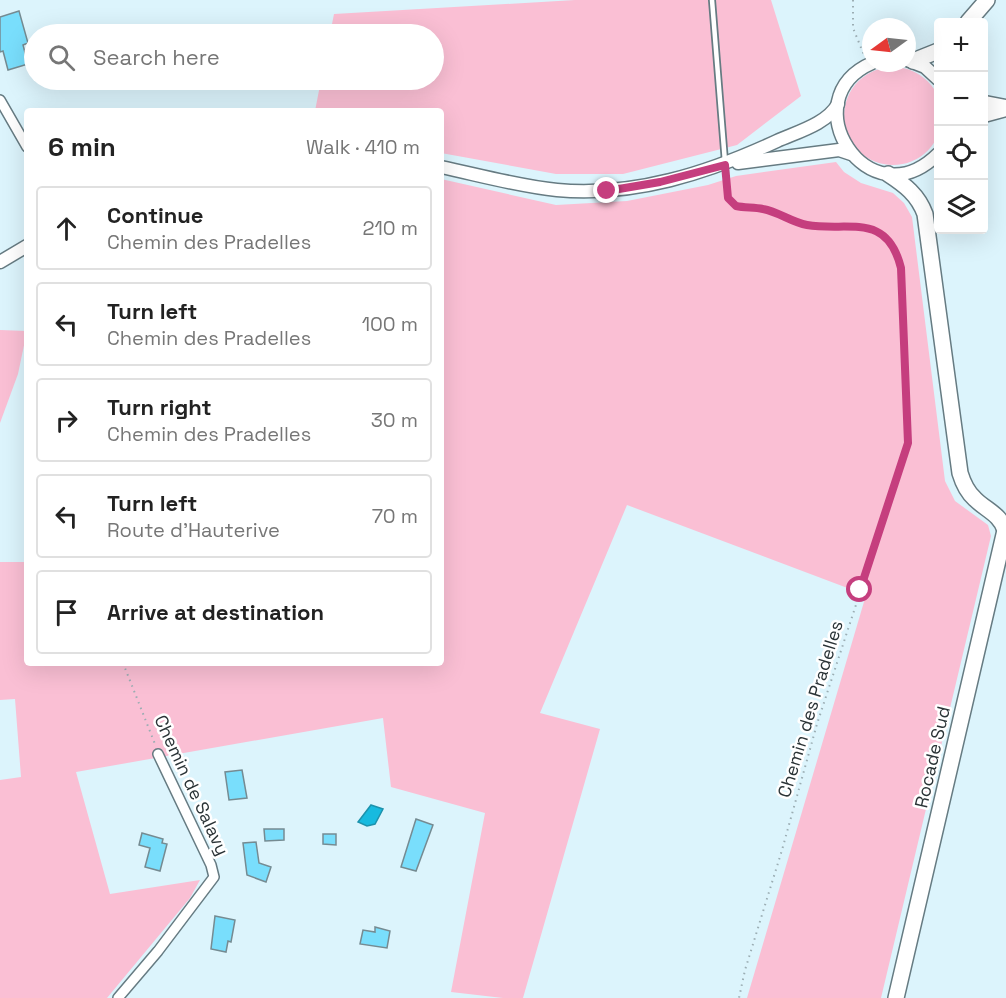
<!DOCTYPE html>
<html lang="en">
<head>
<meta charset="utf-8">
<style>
	:root { --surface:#fff; --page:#f2f2f2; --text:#222; --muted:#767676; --line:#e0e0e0 }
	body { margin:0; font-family:"Space Grotesk",sans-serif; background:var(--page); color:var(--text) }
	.controls { position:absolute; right:18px; top:18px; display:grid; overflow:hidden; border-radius:6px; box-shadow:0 6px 24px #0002 }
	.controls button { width:54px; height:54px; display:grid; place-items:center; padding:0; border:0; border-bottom:2px solid var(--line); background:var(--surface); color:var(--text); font:30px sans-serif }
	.compass { position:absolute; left:862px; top:18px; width:54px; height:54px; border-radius:50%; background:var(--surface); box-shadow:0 6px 24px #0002; rotate:255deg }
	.stop { position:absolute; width:18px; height:18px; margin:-14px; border:4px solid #c53e7e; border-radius:50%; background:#fff }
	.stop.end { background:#c53e7e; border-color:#fff; box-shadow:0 2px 6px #0008 }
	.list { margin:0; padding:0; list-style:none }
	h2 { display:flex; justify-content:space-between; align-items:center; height:78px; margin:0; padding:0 24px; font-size:26px }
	h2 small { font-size:20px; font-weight:400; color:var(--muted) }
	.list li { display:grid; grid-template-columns:39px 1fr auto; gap:18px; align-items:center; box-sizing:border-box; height:84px; margin:0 12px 12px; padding:0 12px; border:2px solid var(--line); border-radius:6px }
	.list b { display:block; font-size:22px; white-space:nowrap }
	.list p { margin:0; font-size:20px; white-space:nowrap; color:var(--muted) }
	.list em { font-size:20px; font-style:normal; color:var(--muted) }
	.icon { flex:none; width:33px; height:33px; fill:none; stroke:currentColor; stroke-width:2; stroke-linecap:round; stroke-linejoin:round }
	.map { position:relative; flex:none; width:1006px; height:998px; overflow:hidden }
	.search { position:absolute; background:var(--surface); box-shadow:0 6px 24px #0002; left:24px; top:24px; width:420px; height:66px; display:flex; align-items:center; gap:15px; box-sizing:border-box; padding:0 21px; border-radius:33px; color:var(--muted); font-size:22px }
	.panel { position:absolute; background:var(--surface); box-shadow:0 6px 24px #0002; left:24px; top:108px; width:420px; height:558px; border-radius:6px }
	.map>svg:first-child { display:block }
	.green { fill:#fabfd4 }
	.water { fill:#17badf; stroke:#1d92ac; stroke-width:1.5 }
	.building { fill:#79defc; stroke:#758b92; stroke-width:1.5 }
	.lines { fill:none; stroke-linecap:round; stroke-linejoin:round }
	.service-casing { stroke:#667b82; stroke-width:8 }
	.minor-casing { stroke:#667b82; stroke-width:12 }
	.tertiary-casing { stroke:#667b82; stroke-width:15 }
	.primary-casing { stroke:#667b82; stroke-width:18 }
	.path { stroke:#9badb3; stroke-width:2; stroke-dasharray:1.5 4.5; stroke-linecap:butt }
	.service { stroke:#fff; stroke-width:4.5 }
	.minor { stroke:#fff; stroke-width:9 }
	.tertiary { stroke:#fff; stroke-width:12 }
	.primary { stroke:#fff; stroke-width:15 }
	.route { stroke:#c53e7e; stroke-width:8 }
	.labels { text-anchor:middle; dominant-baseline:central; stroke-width:5; stroke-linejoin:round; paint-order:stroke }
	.street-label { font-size:18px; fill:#2a3336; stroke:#fff }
</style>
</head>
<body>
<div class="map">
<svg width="1006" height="998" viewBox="0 0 1006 998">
	<rect width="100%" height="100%" fill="#dcf4fc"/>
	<g class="green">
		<polygon points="575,0 771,0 801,96 737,145 623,174 556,174 441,153 441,111 315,111 321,80 434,80 434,34 330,34 334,14"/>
		<circle cx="893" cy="116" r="49"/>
		<polygon points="836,162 844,172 861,183 893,193 904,203 912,217 945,481 955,501 988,525 991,536 881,998 747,998 866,595 627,505 540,713 600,729 523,998 503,998 451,992 485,813 391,787 383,718 76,772 110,894 200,880 190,898 107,998 0,998 0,780 21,777 15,699 0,700 0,562 27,562 27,663 441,663 441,179 556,205 627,201 708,185 736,176"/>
		<polygon points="0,330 27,331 18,374 0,423"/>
	</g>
	<polygon class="water" points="371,805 383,809 375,824 367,826 358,822"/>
	<g class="building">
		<polygon points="19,11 28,43 23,45 28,64 8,70 3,51 0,52 0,17"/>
		<polygon points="242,770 247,798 229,800 225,772"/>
		<polygon points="416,819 433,825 416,871 401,867"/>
		<polygon points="264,829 284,829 284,840 265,841"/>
		<polygon points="142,833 163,839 162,843 167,844 160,871 145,867 150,848 139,845"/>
		<polygon points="323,834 336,834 336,845 323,844"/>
		<polygon points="256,842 259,863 271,867 266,882 247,875 243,843"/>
		<polygon points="215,916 235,920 231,942 228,941 226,952 211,949"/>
		<polygon points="375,927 390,931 387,948 360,944 363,930 375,932"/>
	</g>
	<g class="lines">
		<g class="service-casing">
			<polyline id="service" points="712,0 725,162"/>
		</g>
		<g class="minor-casing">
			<g id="minor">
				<polyline points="0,100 27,147"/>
				<polyline points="118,998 158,951 214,877 211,865 158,754"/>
			</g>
		</g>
		<g class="tertiary-casing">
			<g id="tertiary">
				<polyline points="907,60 925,67 938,79"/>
				<path d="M872 63C790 99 868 223 938 154"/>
				<polyline points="984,102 1006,106"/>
				<polyline points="984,116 1006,110"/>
				<polyline points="738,163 839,150 851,154"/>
				<path d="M441 167C479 175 518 186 557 190 634 197 708 173 777 141 797 132 827 124 838 104"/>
				<polyline points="0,262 27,246"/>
			</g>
		</g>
		<g class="primary-casing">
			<g id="primary">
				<polyline points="968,22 987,0"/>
				<polyline points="913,61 938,51"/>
				<path d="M888 174C905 185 918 195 925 214L960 473C963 483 967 492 975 499 986 510 1000 514 1005 530"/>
				<polyline points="896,998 1006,526"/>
			</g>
		</g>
		<g class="path">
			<polyline points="853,0 853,28 864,55"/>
			<path d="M725 175 728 197 736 206C745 208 754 207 763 209 779 212 791 222 807 225 848 231 888 211 901 268L908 436 905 455 817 724 782 850 745 970 739 998"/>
			<polyline points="123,663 155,744"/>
		</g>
		<use href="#service" class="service"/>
		<use href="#minor" class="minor"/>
		<use href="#tertiary" class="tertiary"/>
		<use href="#primary" class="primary"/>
	</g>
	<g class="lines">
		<path class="route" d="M607 191 660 182 725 165 728 198 736 206C745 208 754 207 763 209 779 212 791 222 807 225 848 232 887 211 901 268L908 443 860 590"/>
	</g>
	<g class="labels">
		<g class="street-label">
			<text transform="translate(810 709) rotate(-73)">Chemin des Pradelles</text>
			<text transform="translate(932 757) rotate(-77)">Rocade Sud</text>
			<text transform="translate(192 785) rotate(65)">Chemin de Salavy</text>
		</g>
	</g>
</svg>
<div class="controls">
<button>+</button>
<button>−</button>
<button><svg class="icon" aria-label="locate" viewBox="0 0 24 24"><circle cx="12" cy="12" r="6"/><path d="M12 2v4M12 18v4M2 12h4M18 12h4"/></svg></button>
<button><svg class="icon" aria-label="layers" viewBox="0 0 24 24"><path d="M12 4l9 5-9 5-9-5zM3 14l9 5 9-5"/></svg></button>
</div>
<svg class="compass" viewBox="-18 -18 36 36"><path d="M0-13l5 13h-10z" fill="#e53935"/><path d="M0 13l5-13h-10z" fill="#767676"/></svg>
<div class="stop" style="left:860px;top:590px"></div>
<div class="stop end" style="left:607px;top:191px"></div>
<div class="search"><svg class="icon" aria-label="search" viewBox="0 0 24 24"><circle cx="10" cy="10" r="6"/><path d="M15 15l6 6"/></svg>Search here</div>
<section class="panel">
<h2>6 min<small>Walk · 410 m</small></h2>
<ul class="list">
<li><svg class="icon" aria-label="ahead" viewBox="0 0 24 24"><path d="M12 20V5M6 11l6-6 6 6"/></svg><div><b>Continue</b><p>Chemin des Pradelles</p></div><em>210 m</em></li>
<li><svg class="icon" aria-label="left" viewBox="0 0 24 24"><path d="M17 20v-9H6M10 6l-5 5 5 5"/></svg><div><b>Turn left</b><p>Chemin des Pradelles</p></div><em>100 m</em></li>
<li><svg class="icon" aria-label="right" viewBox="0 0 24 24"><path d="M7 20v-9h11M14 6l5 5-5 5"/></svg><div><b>Turn right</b><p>Chemin des Pradelles</p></div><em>30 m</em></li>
<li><svg class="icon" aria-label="left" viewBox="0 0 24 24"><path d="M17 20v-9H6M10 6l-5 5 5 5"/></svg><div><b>Turn left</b><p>Route d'Hauterive</p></div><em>70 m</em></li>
<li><svg class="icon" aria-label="arrive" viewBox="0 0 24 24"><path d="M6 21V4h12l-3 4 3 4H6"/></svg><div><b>Arrive at destination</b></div></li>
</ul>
</section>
</div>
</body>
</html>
